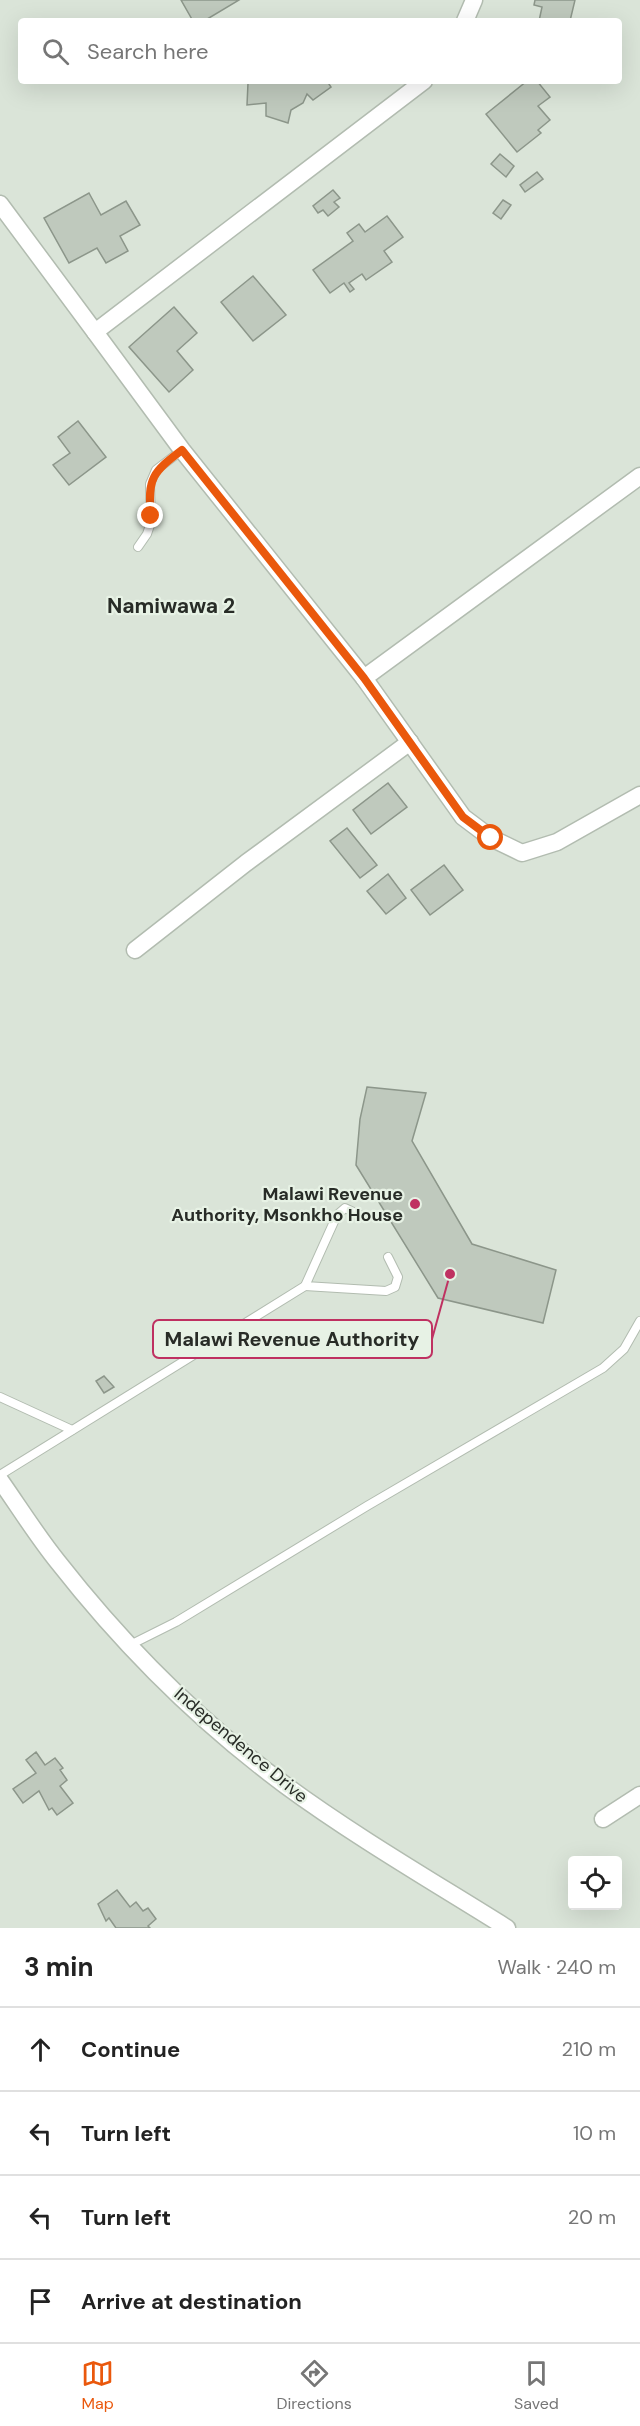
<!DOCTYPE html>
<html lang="en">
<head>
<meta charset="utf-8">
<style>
	:root { --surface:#fff; --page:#f6f6f6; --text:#222; --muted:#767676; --line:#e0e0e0; --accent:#ea580c }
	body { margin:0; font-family:"DM Sans",sans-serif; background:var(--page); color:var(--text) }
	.controls { position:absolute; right:18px; bottom:18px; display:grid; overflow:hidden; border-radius:6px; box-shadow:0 6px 24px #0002 }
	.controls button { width:54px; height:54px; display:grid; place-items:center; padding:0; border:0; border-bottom:2px solid var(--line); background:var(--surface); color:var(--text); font:30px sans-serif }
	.stop { position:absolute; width:18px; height:18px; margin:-14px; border:4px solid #ea580c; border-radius:50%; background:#fff }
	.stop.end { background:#ea580c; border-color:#fff; box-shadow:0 2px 6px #0008 }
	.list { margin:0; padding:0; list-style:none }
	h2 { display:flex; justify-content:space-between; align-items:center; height:78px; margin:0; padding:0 24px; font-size:26px }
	h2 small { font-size:20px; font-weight:400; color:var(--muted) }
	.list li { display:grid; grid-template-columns:39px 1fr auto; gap:18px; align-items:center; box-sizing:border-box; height:84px; padding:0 24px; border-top:2px solid var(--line) }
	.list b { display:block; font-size:22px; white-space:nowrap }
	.list em { font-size:20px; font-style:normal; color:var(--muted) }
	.icon { flex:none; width:33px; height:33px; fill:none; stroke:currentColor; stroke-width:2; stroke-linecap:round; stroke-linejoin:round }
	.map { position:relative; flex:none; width:640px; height:1928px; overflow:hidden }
	.search { position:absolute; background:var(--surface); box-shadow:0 6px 24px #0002; left:18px; right:18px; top:18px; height:66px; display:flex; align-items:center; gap:15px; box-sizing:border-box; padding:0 21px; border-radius:6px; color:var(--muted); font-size:22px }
	.sheet { height:414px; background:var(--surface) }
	nav { display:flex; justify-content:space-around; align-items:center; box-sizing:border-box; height:84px; border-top:2px solid var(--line); background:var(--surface); font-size:16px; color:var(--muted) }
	nav a { display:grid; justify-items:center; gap:3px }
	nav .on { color:var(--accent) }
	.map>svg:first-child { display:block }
	.building { fill:#bfc9bd; stroke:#8c968a; stroke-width:1.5 }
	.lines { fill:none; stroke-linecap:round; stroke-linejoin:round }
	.lane-casing { stroke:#b2bcb0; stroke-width:10 }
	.street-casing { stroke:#b2bcb0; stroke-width:19 }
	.lane { stroke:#fff; stroke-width:8 }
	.street { stroke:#fff; stroke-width:16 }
	.route { stroke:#ea580c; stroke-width:8 }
	.poi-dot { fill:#bf3161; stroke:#e7f2e5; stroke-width:2 }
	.labels { text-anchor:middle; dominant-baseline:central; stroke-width:4.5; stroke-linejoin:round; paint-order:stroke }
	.poi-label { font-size:18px; font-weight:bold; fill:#282c27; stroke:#e7f2e5; text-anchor:end }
	.street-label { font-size:18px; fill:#282c27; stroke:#e7f2e5 }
	.quarter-label { font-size:21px; font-weight:bold; fill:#282c27; stroke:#e7f2e5 }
	.leader { fill:none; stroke:#bf3161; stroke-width:2 }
	.callout-dot { fill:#bf3161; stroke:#e7f2e5; stroke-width:2 }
	.callout { fill:#e7f2e5; stroke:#bf3161; stroke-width:2 }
	.callout-label { font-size:20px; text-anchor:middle; font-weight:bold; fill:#282c27 }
</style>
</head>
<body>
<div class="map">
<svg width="640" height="1928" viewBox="0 0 640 1928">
	<rect width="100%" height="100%" fill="#dae4d8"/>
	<g class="building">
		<polygon points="181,0 239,0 204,21 193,21"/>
		<polygon points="535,0 575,0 570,21 539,21 542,7 534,5"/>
		<polygon points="258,81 327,81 331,87 313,100 307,94 303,103 291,110 288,123 266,116 266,103 247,105 248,83"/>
		<polygon points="527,81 537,81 550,97 538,106 550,120 538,130 541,133 517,152 486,114"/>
		<polygon points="500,154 514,166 506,177 491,164"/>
		<polygon points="537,172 543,179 525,192 520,185"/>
		<polygon points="333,190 340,198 334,202 339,207 328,216 323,210 318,213 313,206"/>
		<polygon points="89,193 101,215 126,201 140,225 120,236 128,251 106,263 97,248 69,263 44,218"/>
		<polygon points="503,200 511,205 501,219 493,213"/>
		<polygon points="387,216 403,237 384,251 392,262 366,280 362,274 349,283 354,289 350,292 344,283 330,293 313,270 353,241 347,233 359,224 365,232"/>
		<polygon points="253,276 286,315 253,341 221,302"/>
		<polygon points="174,307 197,333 177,351 193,370 169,392 129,347"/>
		<polygon points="78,421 106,457 69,485 53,465 70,453 58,437"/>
		<polygon points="388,783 407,807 371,834 353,810"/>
		<polygon points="347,828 377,865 360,878 330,841"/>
		<polygon points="444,865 463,890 430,915 411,890"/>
		<polygon points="388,874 406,898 386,914 367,891"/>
		<polygon points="367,1087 426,1093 412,1141 472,1244 556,1270 543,1323 438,1298 356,1165 360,1119"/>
		<polygon points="104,1376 114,1387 104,1393 96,1381"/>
		<polygon points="36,1752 45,1765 55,1758 63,1768 60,1770 67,1780 60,1786 73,1803 57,1815 52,1808 49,1810 39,1791 23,1803 13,1789 36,1773 26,1760"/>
		<polygon points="117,1890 130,1907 136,1902 143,1911 148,1908 156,1919 148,1926 150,1928 116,1928 109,1918 106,1921 98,1904"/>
	</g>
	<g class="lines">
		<g class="lane-casing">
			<g id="lane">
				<polyline points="138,547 147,534 151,522 150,484 156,470 182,450"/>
				<polyline points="362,1216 345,1208 337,1215 305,1286 386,1291 395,1287 398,1277 388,1257"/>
				<polyline points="0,1397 72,1430"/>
				<polyline points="0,1475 305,1286"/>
				<polyline points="130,1645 176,1622 367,1506 603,1368 624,1349 640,1321"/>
			</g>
		</g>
		<g class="street-casing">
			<g id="street">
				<polyline points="465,21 474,0"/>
				<polyline points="0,204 95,332 424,81"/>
				<polyline points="95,332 182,450 364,678 640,476"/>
				<polyline points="364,678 463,817 491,838 522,853 557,842 640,795"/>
				<polyline points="135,950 246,863 410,742"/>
				<path d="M0 1480C19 1507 37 1536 58 1562 123 1645 200 1722 285 1785 356 1837 432 1881 507 1928"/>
				<polyline points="603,1819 640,1795"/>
			</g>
		</g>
		<use href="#lane" class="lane"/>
		<use href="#street" class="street"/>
	</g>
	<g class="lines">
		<path class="route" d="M151 516C147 478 153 472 182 450L364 678 463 817 491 838"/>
	</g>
	<circle class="poi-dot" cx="415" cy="1204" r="6"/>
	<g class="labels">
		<g class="poi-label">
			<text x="403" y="1194">Malawi Revenue<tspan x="403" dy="21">Authority, Msonkho House</tspan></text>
		</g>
		<g class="street-label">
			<text transform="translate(241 1745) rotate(40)">Independence Drive</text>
		</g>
		<g class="quarter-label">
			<text x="171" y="606">Namiwawa 2</text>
		</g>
	</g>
	<path class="leader" d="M450 1274L432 1339"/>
	<circle class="callout-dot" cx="450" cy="1274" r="6"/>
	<rect class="callout" x="153" y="1320" width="279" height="38" rx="6"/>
	<g class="callout-label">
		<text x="292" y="1346">Malawi Revenue Authority</text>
	</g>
</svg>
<div class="controls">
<button><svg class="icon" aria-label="locate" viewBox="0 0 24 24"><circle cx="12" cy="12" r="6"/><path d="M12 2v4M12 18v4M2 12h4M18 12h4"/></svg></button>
</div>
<div class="stop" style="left:491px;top:838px"></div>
<div class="stop end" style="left:151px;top:516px"></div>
<div class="search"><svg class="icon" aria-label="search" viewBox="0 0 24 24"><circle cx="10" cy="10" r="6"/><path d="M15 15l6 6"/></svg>Search here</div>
</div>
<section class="sheet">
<h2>3 min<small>Walk · 240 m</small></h2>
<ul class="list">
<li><svg class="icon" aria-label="ahead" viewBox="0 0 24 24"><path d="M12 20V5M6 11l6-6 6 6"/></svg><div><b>Continue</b></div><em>210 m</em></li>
<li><svg class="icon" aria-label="left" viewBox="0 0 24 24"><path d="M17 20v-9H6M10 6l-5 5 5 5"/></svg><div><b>Turn left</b></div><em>10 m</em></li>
<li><svg class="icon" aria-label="left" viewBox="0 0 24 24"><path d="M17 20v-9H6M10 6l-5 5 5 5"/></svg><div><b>Turn left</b></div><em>20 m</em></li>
<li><svg class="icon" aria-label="arrive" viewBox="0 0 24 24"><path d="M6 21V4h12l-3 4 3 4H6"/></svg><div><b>Arrive at destination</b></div></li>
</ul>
</section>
<nav>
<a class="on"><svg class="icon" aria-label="map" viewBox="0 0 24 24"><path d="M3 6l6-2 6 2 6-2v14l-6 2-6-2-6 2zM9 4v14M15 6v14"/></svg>Map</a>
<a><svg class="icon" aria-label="directions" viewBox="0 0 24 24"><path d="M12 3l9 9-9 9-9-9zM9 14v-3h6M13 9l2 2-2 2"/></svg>Directions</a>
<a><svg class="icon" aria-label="saved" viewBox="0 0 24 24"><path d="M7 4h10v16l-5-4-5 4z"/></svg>Saved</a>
</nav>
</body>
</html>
